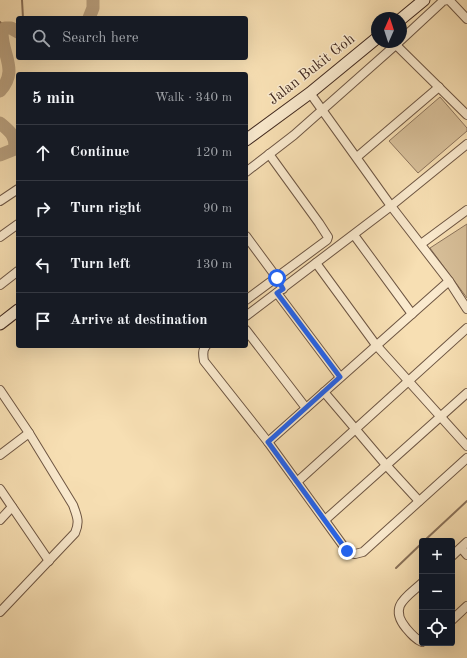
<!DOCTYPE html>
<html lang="en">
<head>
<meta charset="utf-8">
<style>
	:root { --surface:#171b24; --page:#20242c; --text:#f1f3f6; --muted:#9ea1a6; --line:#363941 }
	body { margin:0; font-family:"Old Standard TT",serif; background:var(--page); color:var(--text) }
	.controls { position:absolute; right:12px; bottom:12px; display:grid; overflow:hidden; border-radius:4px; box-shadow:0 4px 16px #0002 }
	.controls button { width:36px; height:36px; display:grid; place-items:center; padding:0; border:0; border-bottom:1px solid var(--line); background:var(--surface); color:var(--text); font:20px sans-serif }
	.compass { position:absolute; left:371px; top:12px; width:36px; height:36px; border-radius:50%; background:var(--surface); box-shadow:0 4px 16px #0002; rotate:3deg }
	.stop { position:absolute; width:12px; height:12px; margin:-9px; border:3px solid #2563eb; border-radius:50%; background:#fff }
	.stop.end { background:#2563eb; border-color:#fff; box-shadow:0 1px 4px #0008 }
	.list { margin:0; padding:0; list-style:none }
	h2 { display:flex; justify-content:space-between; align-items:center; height:52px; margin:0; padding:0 16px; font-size:17px }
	h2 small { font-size:13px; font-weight:400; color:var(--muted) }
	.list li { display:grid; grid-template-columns:26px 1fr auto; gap:12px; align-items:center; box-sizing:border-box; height:56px; padding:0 16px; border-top:1px solid var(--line) }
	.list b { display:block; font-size:15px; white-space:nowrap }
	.list em { font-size:13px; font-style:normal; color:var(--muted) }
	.icon { flex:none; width:22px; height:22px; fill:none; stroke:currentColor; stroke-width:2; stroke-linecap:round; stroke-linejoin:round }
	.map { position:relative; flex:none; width:467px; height:658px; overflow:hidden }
	.search { position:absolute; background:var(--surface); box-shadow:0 4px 16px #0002; left:16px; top:16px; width:232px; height:44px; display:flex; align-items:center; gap:10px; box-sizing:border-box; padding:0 14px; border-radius:4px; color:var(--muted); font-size:15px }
	.panel { position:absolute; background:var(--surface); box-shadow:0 4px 16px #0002; left:16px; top:72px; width:232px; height:276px; border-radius:4px }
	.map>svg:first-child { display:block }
	.green { fill:#d8c09a; stroke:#8c745c }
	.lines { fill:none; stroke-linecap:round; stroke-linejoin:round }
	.stream { stroke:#897159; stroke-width:2 }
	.river { stroke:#b9a180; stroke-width:13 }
	.street-casing { stroke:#6e5643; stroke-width:10 }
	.secondary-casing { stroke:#41281e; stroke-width:13 }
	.street { stroke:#faeace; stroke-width:8 }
	.secondary { stroke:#faeace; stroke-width:11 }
	.route { stroke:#2563eb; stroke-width:5 }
	.labels { text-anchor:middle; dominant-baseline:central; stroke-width:3; stroke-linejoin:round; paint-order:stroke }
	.street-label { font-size:15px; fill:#41281e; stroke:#faeace }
</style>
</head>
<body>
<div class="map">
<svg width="467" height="658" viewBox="0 0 467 658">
	<rect width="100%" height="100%" fill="#f7dfb3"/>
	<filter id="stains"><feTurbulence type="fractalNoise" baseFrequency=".005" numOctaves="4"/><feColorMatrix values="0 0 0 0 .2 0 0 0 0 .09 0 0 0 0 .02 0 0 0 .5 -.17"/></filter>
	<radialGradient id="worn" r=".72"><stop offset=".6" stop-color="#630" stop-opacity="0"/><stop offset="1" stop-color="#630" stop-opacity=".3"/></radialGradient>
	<g class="green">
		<polygon points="440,97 467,128 467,131 418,173 389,141"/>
		<polygon points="467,224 467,298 430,248"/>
	</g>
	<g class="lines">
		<g class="stream">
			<polyline points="22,0 23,18"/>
			<polyline points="0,22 5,28"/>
			<polyline points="424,541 467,501"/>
			<polyline points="396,568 422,543"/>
		</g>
		<g class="river">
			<polyline points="89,18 93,8 93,0"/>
			<path d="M0 91C19 70 2 56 2 32L5 28H11L18 32"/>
			<path d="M0 123C9 131 16 135 15 149L0 155"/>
		</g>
		<g class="street-casing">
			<g id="street">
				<polyline points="401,40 443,1 447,0 450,1 467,19"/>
				<polyline points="396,45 467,115"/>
				<polyline points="310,93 391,206 449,281 467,309"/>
				<polyline points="357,157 439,87"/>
				<polyline points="246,172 294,135 399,42"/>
				<polyline points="0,201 18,189"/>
				<polyline points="354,235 412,314"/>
				<polyline points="246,236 277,278 283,289"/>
				<polyline points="0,237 18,224"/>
				<polyline points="421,244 467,210"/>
				<polyline points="316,263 376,345 467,446"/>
				<polyline points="0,285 18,271"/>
				<polyline points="277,293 340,377"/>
				<polyline points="246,300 327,240 328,237 319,223 269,154"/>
				<polyline points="246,316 391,206 467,144"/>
				<polyline points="246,330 306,408"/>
				<path d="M206 346C202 350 203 355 204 361L268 442 347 551 355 554 363 552 467 458"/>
				<path d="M0 390 29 433 73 505C77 516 80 522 75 533L0 612"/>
				<polyline points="324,392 386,465 419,501"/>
				<polyline points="268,442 449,281"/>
				<polyline points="0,455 29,433"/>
				<polyline points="297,482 467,328"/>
				<polyline points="0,489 49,561"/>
				<polyline points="0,520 12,507"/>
				<polyline points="325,520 467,393"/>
				<polyline points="461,548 467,555"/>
				<polyline points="452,556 467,542"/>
				<path d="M422 583C407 597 388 606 406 628 411 634 415 639 422 642"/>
				<polyline points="452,620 467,606"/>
			</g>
		</g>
		<g class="secondary-casing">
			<g id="secondary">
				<polyline points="401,19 424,0"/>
				<polyline points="246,140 310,93 377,38"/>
				<polyline points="0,324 18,310"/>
			</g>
		</g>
		<use href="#street" class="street"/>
		<use href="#secondary" class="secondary"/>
	</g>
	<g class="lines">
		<polyline class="route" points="277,278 283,289 277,293 340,377 268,442 347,551"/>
	</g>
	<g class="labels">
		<g class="street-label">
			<text transform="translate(312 70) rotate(-38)">Jalan Bukit Goh</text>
		</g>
	</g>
	<rect width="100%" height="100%" filter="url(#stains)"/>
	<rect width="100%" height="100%" fill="url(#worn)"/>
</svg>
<div class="controls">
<button>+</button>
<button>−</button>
<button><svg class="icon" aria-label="locate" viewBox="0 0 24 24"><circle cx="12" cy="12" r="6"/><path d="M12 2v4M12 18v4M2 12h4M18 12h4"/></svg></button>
</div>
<svg class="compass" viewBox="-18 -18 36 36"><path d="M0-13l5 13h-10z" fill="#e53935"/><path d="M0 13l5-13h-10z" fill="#9ea1a6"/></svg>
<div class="stop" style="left:277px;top:278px"></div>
<div class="stop end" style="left:347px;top:551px"></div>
<div class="search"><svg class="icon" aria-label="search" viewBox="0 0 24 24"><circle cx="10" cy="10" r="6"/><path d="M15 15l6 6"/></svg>Search here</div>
<section class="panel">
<h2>5 min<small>Walk · 340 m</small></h2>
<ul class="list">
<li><svg class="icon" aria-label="ahead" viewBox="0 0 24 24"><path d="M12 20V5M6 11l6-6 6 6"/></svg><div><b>Continue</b></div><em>120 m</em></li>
<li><svg class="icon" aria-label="right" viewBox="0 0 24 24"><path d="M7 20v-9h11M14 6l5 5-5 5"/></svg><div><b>Turn right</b></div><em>90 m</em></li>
<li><svg class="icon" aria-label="left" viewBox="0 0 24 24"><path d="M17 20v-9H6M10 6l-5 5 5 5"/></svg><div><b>Turn left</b></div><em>130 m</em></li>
<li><svg class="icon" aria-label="arrive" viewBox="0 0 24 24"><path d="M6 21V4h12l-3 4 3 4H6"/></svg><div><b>Arrive at destination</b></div></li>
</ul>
</section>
</div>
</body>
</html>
